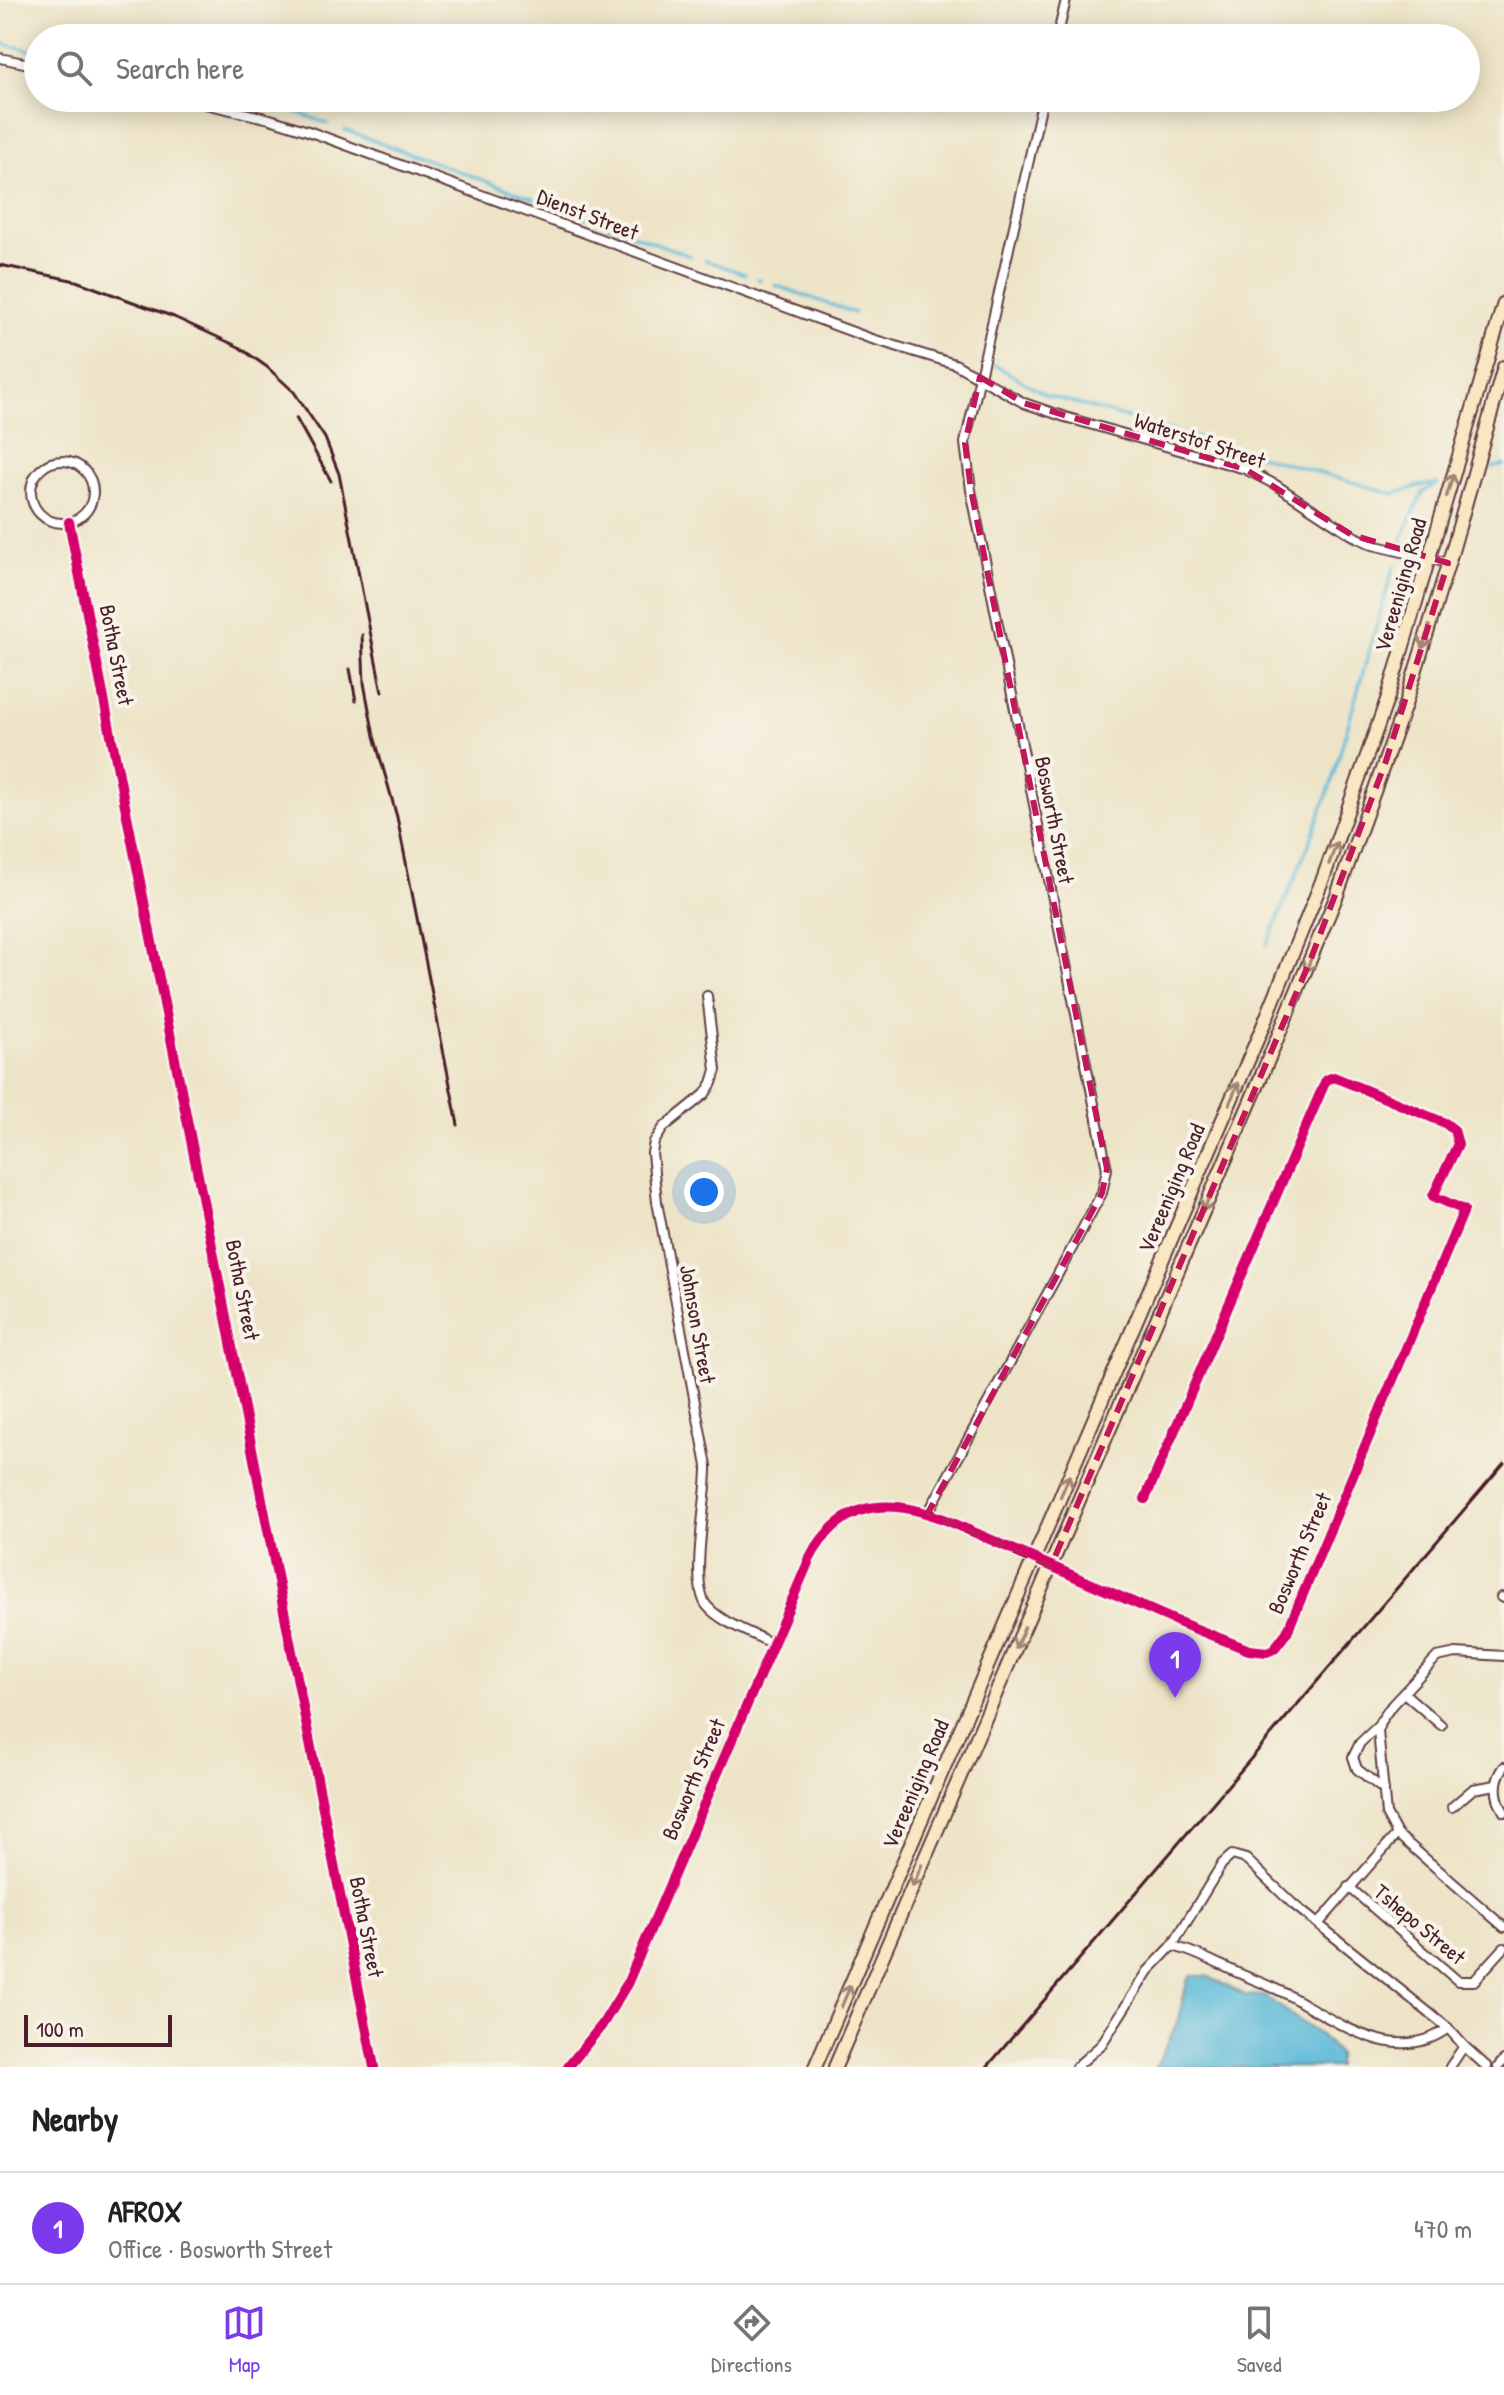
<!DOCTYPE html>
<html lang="en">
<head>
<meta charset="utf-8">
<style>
	:root { --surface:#fff; --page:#f2f2f2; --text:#202124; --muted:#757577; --line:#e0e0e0; --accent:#7c3aed }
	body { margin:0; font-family:"Patrick Hand",sans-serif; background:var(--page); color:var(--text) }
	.scale { position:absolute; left:24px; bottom:20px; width:148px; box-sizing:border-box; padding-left:8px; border:4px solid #4a1f2b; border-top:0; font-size:22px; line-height:28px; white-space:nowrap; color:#4a1f2b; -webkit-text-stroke:6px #f7f3e8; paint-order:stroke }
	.you { position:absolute; left:704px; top:1192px; width:28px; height:28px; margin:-20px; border:6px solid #fff; border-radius:50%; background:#1a73e8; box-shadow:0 0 0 12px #1a73e833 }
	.badge { display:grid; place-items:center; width:52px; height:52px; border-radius:50%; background:var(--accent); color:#fff; font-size:26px; font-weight:700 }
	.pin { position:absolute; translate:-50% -66px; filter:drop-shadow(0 2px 4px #0008) }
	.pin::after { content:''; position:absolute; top:42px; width:28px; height:24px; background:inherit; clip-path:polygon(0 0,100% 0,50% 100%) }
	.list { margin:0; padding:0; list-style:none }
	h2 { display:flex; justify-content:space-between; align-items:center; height:104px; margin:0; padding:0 32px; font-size:34px }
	h2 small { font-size:26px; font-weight:400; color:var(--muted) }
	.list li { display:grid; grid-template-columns:52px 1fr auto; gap:24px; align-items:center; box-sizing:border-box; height:112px; padding:0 32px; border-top:2px solid var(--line) }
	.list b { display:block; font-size:30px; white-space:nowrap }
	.list p { margin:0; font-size:26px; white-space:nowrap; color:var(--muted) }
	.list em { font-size:26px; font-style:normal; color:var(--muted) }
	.icon { flex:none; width:44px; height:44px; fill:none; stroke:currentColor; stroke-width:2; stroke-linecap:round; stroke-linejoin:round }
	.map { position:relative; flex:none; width:1504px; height:2067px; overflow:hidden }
	.search { position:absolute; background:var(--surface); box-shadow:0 4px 20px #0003; left:24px; right:24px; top:24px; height:88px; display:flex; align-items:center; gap:20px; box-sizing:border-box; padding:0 28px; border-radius:44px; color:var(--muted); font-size:30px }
	.sheet { height:216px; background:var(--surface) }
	nav { display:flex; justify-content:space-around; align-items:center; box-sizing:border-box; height:112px; border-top:2px solid var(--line); background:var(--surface); font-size:22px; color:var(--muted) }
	nav a { display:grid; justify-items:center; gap:4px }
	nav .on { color:var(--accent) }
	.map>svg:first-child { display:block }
	.water { fill:#5abad9; stroke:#526c82; stroke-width:2 }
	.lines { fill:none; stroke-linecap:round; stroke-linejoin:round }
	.stream { stroke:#5abad9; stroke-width:3 }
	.street-casing { stroke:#623d42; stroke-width:12 }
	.secondary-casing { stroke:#623d42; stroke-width:16 }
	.street { stroke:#fff; stroke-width:8 }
	.secondary { stroke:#f9e7c3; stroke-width:12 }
	.rail { stroke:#4a1f2b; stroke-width:3 }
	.cycleway-casing { stroke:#f7f3e8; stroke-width:15 }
	.cycleway { stroke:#d6006c; stroke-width:10 }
	.oneway { stroke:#a28377 }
	.marked { fill:none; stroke:#c2185b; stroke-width:6; stroke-dasharray:16 10; stroke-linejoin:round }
	.labels { text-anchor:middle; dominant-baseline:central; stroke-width:8; stroke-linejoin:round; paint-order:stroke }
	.street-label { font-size:22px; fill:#4a1f2b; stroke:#f7f3e8 }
</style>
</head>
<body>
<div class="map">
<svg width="1504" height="2067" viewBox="0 0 1504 2067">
	<rect width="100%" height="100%" fill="#f7f3e8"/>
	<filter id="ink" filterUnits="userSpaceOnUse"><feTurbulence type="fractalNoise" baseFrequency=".0125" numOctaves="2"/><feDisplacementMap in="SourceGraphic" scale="16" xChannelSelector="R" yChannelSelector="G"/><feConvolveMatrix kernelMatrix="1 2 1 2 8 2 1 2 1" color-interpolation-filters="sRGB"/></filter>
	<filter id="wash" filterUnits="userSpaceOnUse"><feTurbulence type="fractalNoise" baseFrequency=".006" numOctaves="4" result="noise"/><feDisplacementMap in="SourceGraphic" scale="32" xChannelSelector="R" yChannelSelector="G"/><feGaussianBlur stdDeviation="1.8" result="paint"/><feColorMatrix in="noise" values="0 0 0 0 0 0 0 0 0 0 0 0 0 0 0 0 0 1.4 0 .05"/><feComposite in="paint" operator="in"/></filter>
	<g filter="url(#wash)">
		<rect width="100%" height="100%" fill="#ede4c7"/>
		<polygon class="water" points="1191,1976 1207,1976 1245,1995 1264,1996 1321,2036 1338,2054 1338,2067 1156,2067 1177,2023 1187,1982"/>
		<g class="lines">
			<g class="stream">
				<polyline points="0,43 38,52"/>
				<polyline points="243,98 286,108 328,124"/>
				<polyline points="345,130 535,199"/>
				<polyline points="551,204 690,256"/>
				<polyline points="705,260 745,274"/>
				<polyline points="758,279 761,280"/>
				<polyline points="775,285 854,313"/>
				<polyline points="995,365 1046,395 1394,494 1419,486 1438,483"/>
				<polyline points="1492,468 1504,465"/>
				<polyline points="1401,540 1423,492 1437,484"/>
				<polyline points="1267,945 1311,839 1331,784 1394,565"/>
			</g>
		</g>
	</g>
	<g filter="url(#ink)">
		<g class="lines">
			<g class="street-casing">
				<g id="street">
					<polyline points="1057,38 1066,0"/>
					<polyline points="0,58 38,66"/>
					<polyline points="179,98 270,119 308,131 869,338 955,364 1024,403 1065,417 1245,469 1276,485 1352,535 1373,545 1448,563"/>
					<circle cx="62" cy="492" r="31"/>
					<polyline points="69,522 374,2067"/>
					<path d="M707 996 716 1070 712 1083 705 1094 664 1127 654 1142 652 1153 657 1202 707 1466C708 1498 688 1587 708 1607 722 1623 754 1634 773 1644"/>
					<polyline points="928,1513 1102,1193 1107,1169 971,490 965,443 1043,98"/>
					<polyline points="1501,1597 1504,1598"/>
					<polyline points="1504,1656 1456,1653 1437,1657 1392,1705 1380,1722 1378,1731 1386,1814 1397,1834 1504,1927"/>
					<polyline points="1404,1693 1441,1725"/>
					<polyline points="1378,1726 1360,1743 1353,1757 1357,1769 1384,1790"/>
					<path d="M1504 1767C1493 1782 1495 1797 1504 1812"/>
					<polyline points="1452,1807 1473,1789 1496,1785"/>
					<polyline points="1349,1887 1458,1981 1474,1981 1504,1948"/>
					<polyline points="1319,1923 1397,1834"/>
					<polyline points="1172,1946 1222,1864 1232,1855 1246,1859 1293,1904 1448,2028 1464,2046 1487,2067"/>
					<path d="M568 2067 602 2025 627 1984 810 1558C842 1499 889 1497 946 1520L1176 1621 1249 1650 1267 1652 1274 1649 1287 1632 1464 1210 1433 1196 1458 1144 1454 1130 1445 1123 1334 1077 1326 1080 1145 1499"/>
					<path d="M1076 2067 1101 2045 1148 1971 1172 1946C1191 1950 1205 1958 1223 1966 1245 1977 1268 1984 1290 1996 1337 2022 1397 2067 1448 2028"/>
					<polyline points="1450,2067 1464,2046"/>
					<polyline points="1498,2067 1504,2060"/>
				</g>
			</g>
			<g class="secondary-casing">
				<g id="secondary">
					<polyline points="815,2067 1263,1026 1324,876 1388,697 1504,303"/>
					<polyline points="835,2067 1256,1089 1337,895 1405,705 1453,548 1504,367"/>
				</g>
			</g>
			<use href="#street" class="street"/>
			<use href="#secondary" class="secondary"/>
			<g class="rail">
				<polyline points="0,265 76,281 174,317 239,347 267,367 294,392 325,438 339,474 382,692"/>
				<polyline points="296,418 331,481"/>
				<polyline points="362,635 364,683 374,736 397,817 458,1125"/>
				<polyline points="350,669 356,701"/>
				<polyline points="987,2067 1504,1463"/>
			</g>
			<g class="cycleway-casing">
				<g id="cycleway">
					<polyline points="69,522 374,2067"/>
					<path d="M568 2067 602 2025 627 1984 810 1558C842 1499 889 1497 946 1520L1176 1621 1249 1650 1267 1652 1274 1649 1287 1632 1464 1210 1433 1196 1458 1144 1454 1130 1445 1123 1334 1077 1326 1080 1145 1499"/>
				</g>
			</g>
			<use href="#cycleway" class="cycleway"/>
		</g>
		<defs><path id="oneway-shaft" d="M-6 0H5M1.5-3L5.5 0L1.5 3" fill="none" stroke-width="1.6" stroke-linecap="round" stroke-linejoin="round" transform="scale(2)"/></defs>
		<g class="oneway">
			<use href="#oneway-shaft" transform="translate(1450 485) rotate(-73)"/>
			<use href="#oneway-shaft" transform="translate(1426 637) rotate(107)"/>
			<use href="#oneway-shaft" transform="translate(1333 853) rotate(-70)"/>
			<use href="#oneway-shaft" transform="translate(1310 961) rotate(112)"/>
			<use href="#oneway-shaft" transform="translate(1234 1093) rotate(-67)"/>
			<use href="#oneway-shaft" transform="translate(1208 1200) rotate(113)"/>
			<use href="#oneway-shaft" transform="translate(1065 1486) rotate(-67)"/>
			<use href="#oneway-shaft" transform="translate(1020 1638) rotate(113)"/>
			<use href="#oneway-shaft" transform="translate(917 1876) rotate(113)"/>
			<use href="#oneway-shaft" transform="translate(846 1996) rotate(-67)"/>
		</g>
	</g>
	<path class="marked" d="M980 377 1024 403 1245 469 1352 535 1448 563 1386 761 1310 961 1051 1566 928 1513 1102 1193 1107 1169 971 490 965 443Z"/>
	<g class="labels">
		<g class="street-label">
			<text transform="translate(588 214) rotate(21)">Dienst Street</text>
			<text transform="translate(1200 440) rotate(18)">Waterstof Street</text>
			<text transform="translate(1400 585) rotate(-74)">Vereeniging Road</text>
			<text transform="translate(117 655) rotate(79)">Botha Street</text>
			<text transform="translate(1055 820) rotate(79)">Bosworth Street</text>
			<text transform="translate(1171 1188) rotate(-67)">Vereeniging Road</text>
			<text transform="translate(243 1290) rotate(79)">Botha Street</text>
			<text transform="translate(698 1324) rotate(80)">Johnson Street</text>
			<text transform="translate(1299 1553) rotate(-67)">Bosworth Street</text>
			<text transform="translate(693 1779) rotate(-67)">Bosworth Street</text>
			<text transform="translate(915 1784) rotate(-67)">Vereeniging Road</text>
			<text transform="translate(1420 1924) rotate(40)">Tshepo Street</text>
			<text transform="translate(367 1927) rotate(79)">Botha Street</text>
		</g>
	</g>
</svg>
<div class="scale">100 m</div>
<div class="you"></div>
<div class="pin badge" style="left:1175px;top:1698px">1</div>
<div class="search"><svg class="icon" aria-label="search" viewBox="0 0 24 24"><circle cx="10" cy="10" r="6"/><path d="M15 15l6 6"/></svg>Search here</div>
</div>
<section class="sheet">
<h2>Nearby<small></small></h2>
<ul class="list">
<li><span class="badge">1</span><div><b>AFROX</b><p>Office · Bosworth Street</p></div><em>470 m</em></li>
</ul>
</section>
<nav>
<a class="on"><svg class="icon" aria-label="map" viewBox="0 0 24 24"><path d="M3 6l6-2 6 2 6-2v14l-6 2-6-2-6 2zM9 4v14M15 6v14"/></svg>Map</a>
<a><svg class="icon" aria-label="directions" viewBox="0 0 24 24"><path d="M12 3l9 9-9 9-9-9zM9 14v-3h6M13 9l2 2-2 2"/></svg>Directions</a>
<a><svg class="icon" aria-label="saved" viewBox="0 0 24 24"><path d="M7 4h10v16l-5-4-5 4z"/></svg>Saved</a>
</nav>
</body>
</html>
